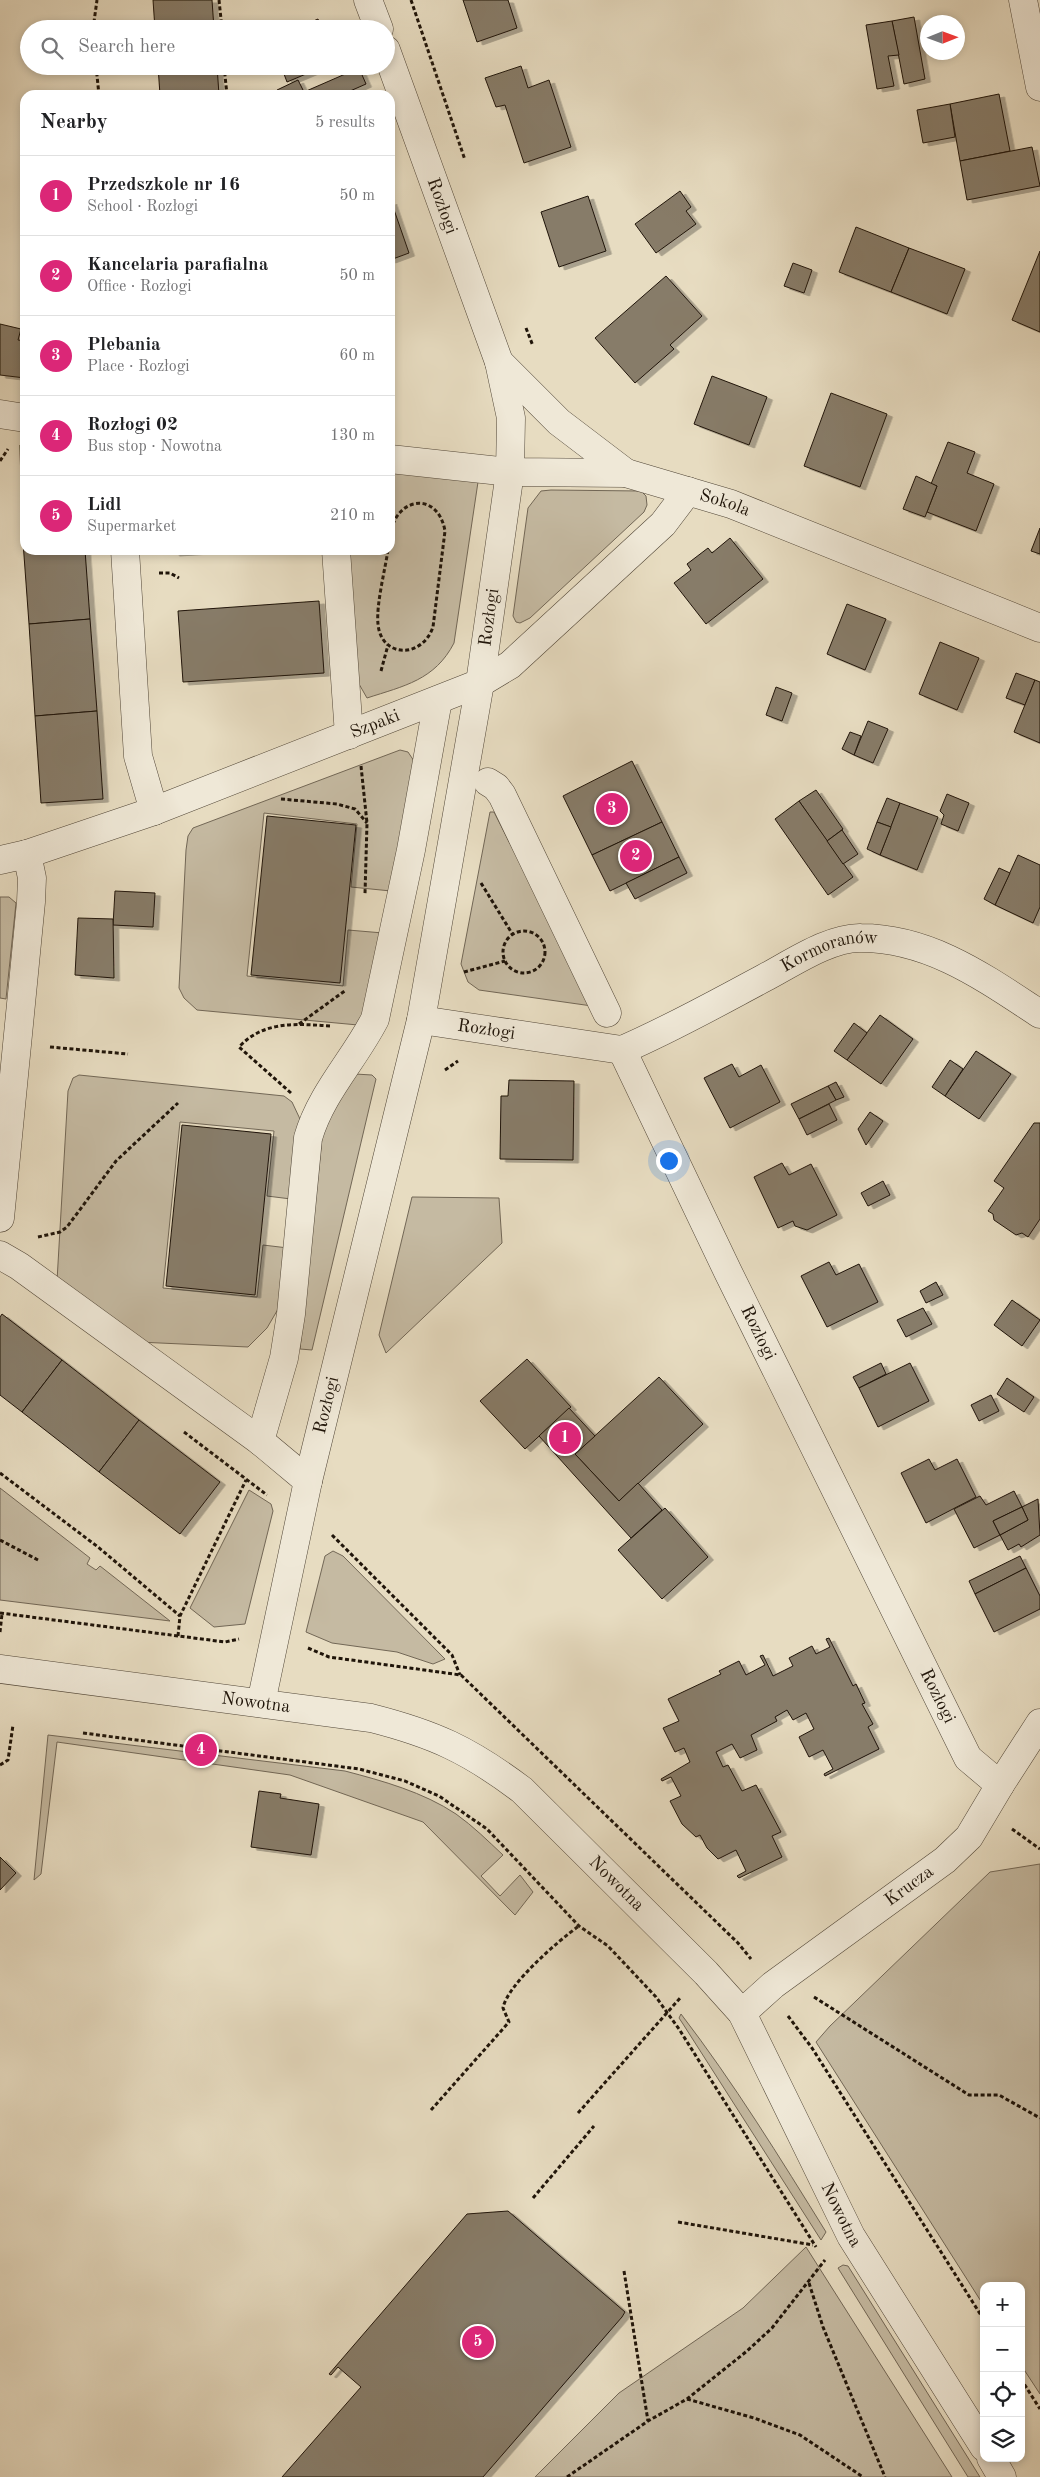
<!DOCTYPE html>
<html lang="en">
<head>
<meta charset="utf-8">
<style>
	:root { --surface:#fff; --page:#f2f2f2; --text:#202124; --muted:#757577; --line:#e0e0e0; --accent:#db2777 }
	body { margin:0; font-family:"Old Standard TT",serif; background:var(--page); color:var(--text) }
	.controls { position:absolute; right:15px; bottom:15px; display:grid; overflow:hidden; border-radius:10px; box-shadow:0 2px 8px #0003 }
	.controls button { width:45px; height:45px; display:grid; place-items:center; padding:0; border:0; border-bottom:1px solid var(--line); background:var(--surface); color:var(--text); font:25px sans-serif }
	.compass { position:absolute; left:920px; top:15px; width:45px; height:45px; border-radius:50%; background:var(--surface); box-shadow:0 2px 8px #0003; rotate:89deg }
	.you { position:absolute; left:668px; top:1160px; width:18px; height:18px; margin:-12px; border:4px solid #fff; border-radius:50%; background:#1a73e8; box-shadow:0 0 0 8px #1a73e833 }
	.badge { display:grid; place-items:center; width:32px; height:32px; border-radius:50%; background:var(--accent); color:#fff; font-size:16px; font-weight:700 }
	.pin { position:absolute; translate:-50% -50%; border:2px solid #fff; box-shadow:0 1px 5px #0006 }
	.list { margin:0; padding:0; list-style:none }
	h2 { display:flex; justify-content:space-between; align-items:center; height:65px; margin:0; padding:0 20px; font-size:21px }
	h2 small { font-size:16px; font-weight:400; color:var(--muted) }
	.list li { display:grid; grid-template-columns:32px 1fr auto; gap:15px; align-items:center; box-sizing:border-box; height:80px; padding:0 20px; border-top:1px solid var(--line) }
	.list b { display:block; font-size:19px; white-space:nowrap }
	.list p { margin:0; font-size:16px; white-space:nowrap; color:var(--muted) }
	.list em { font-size:16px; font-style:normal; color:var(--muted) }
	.icon { flex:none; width:28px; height:28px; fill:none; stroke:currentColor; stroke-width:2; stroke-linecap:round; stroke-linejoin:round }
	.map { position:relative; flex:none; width:1040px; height:2477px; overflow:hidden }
	.search { position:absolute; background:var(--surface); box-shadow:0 2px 8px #0003; left:20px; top:20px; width:375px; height:55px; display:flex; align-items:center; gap:12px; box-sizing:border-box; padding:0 18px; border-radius:28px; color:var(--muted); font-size:19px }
	.panel { position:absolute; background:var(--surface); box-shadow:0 2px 8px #0003; left:20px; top:90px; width:375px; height:465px; border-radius:15px }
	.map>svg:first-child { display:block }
	.green { fill:#c5baa2; stroke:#726756 }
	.building { fill:#877c69; stroke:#1f1409; filter:url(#shadow) }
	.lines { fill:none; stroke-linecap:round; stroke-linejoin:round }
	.minor-casing { stroke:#514637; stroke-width:29 }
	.path { stroke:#1f1409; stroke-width:3; stroke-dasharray:4 2.5; stroke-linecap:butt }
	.minor { stroke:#efe8d7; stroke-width:28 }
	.labels { text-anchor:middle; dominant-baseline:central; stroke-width:5; stroke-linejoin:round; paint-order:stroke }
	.street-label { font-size:18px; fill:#1f1409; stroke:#efe8d7 }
</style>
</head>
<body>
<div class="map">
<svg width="1040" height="2477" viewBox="0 0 1040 2477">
	<defs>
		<filter id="shadow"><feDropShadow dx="5.5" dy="3" stdDeviation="0" flood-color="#0004"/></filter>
	</defs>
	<rect width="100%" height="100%" fill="#e7dcc1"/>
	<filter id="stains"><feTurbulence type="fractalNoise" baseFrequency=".004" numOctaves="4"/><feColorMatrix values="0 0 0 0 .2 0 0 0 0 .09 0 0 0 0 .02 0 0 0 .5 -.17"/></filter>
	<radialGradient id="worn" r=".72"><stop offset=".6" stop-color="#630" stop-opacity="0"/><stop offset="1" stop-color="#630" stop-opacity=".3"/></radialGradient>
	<g class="green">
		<path d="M390 471 478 482 454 643C435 680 404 686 367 698L355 677 347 550H390Z"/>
		<polygon points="551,490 641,491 646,496 647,505 644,512 530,618 520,623 516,622 513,616 528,508 541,491"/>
		<polygon points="400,750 408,752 414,761 391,891 351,887 357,824 264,813 247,976 343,986 348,930 383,933 367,1006 358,1025 197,1010 184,998 179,988 186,850 188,836 193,828"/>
		<polygon points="490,812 494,812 592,1006 479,990 468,982 461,964"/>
		<polygon points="0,897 9,897 16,903 6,999 0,998"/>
		<polygon points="355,1074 372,1075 376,1079 312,1350 300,1349 323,1128"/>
		<polygon points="79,1075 284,1096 292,1102 300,1119 291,1199 267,1196 274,1131 180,1122 163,1288 257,1297 263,1245 288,1248 281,1304 267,1328 248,1347 138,1342 57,1281 68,1091 73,1078"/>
		<polygon points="412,1197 499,1198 502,1243 386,1353 379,1335"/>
		<polygon points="0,1488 90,1558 87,1564 96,1570 100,1566 170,1621 0,1600"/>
		<polygon points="249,1490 271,1504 273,1511 245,1624 214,1627 190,1608"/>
		<polygon points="333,1551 343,1556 445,1659 433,1664 397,1652 332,1643 306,1632 325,1556"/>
		<path d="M48 1735 345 1771C383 1781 423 1792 456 1814 473 1826 488 1841 503 1855L481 1876 500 1896 520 1875 533 1892 515 1915 423 1822 290 1775 57 1742 41 1874 34 1880Z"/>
		<polygon points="1040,1864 1040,2394 1021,2365 1021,2286 984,2286 984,2306 816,2042 830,2026 990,1872"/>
		<path d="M681 2014C734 2083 780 2158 826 2232L821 2240 683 2024 679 2018Z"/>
		<polygon points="806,2247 952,2477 535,2477 619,2393 743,2308"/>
		<polygon points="843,2265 848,2266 980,2477 968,2477 838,2268"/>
	</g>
	<g class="building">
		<polygon points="153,0 212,0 214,29 155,29"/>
		<polygon points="463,0 508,0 517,28 477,42"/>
		<polygon points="914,17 925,79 904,84 892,21"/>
		<polygon points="318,19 322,29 295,29"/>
		<polygon points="892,21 899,55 888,56 894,86 877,89 866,25"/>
		<polygon points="158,66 217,66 219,95 160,95"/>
		<polygon points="281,66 325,66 287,82"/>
		<polygon points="521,66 528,88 549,80 571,147 524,163 505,105 496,107 485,78"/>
		<polygon points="359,68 366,84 341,95 279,95 277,90 298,80 304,92"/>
		<polygon points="999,94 1010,151 960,161 950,104"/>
		<polygon points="950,104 955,137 923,143 917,110"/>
		<polygon points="1032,147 1040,186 967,200 960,161"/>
		<polygon points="680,191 691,207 686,211 696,224 656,253 635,224"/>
		<polygon points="588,196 606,251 559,267 541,212"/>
		<polygon points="391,201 409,253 390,260 390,202"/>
		<polygon points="856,227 909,248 891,292 839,272"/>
		<polygon points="909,248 965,269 947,314 891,292"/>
		<polygon points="1040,251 1040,332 1012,320"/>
		<polygon points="793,263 812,270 804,293 784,286"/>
		<polygon points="666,276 702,316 670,345 674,349 635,383 595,338"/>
		<polygon points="0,324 21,329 18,340 25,341 25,378 0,375"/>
		<polygon points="712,376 767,397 749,445 694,424"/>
		<polygon points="831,393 887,414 860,487 804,466"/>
		<polygon points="948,442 975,452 967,473 994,484 976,531 927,512 937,486 931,484"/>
		<polygon points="20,445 25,445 25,528 22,528"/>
		<polygon points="916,476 937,486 925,517 903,509"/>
		<polygon points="22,528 25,528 25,550 85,550 90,619 29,624"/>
		<polygon points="1040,528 1040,554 1031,551"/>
		<polygon points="730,538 763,579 706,624 674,583 691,570 687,564 708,548 712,553"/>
		<polygon points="174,550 221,550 174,553"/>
		<polygon points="319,601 324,673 183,682 178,611"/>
		<polygon points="847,604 886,619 865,670 827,654"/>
		<polygon points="90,619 97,711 35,716 29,624"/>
		<polygon points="940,642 979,658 957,710 919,694"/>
		<polygon points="1016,673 1035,680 1025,705 1006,698"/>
		<polygon points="1035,680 1040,682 1040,743 1014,732"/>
		<polygon points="776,687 792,693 782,721 766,715"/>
		<polygon points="97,711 103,799 41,803 35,716"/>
		<polygon points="868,721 888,729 873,763 854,755"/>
		<polygon points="850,732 861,736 854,755 842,749"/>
		<polygon points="632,761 662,822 592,855 563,796"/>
		<polygon points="816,790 843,829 827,841 799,801"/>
		<polygon points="947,794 969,803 958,831 941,824 944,815 940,811"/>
		<polygon points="887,798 900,803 891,827 877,822"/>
		<polygon points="799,801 853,877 828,895 775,819"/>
		<polygon points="900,803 938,817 917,870 880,855"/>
		<polygon points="267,816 356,825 340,983 251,975"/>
		<polygon points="662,822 679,857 610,891 592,855"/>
		<polygon points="877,822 891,827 880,855 867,849"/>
		<polygon points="842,830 858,854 843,864 827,841"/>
		<polygon points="1018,855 1040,865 1040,907 1033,923 995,905"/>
		<polygon points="679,857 687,873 635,899 626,883"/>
		<polygon points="999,868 1010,873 995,905 984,899"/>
		<polygon points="115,891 155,893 153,927 113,925"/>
		<polygon points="78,918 113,919 114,978 75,975"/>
		<polygon points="880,1015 913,1039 881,1084 847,1060"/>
		<polygon points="854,1023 867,1033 847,1060 834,1051"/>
		<polygon points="976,1051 1011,1074 979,1119 945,1096"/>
		<polygon points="950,1060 963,1069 945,1096 932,1087"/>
		<polygon points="732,1064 739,1077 761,1065 780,1102 730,1128 704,1078"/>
		<polygon points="509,1080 574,1081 573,1160 500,1159 501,1096 508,1096"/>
		<polygon points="836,1082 844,1097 836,1100 828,1086"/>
		<polygon points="828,1086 836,1100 799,1119 791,1104"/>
		<polygon points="829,1104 837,1120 807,1135 799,1119"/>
		<polygon points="870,1112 883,1121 866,1145 858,1129"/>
		<polygon points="1034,1123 1040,1123 1040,1219 1028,1237 1022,1233 1016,1235 994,1220 993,1214 988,1211 1004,1188 994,1181"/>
		<polygon points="182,1125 271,1134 255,1295 166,1286"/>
		<polygon points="782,1163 789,1175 811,1164 837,1215 807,1230 795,1226 793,1221 778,1228 754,1177"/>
		<polygon points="883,1181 890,1195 868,1206 861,1193"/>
		<polygon points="829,1262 836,1275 859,1264 878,1302 827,1327 801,1276"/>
		<polygon points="936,1282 943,1295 926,1303 920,1291"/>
		<polygon points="1012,1300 1040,1320 1022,1346 994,1325"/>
		<polygon points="923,1308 932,1324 906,1337 897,1320"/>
		<polygon points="2,1314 62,1360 22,1412 0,1395 0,1317"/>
		<polygon points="527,1359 571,1407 525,1449 480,1401"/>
		<polygon points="62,1360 139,1420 99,1472 22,1412"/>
		<polygon points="881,1363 886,1374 859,1388 853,1377"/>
		<polygon points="910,1363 929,1401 878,1427 859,1388"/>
		<polygon points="659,1377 703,1424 619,1501 575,1454"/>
		<polygon points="1007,1378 1034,1397 1024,1412 997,1394"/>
		<polygon points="991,1395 999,1411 979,1421 971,1405"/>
		<polygon points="569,1408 595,1436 575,1454 619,1501 638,1483 662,1510 631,1538 539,1436"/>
		<polygon points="139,1420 220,1482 180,1534 99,1472"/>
		<polygon points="929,1459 935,1470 957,1459 976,1497 926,1523 901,1473"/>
		<polygon points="1014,1491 1022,1507 993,1521 1000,1535 974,1548 954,1509 980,1496 986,1505"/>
		<polygon points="1038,1499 1040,1535 1021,1547 1019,1544 1008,1550 1000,1535 1028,1520 1022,1507"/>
		<polygon points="1022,1507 1028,1520 1000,1535 993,1521"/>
		<polygon points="665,1508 708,1557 662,1599 618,1550"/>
		<polygon points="1020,1556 1026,1568 975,1594 969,1581"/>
		<polygon points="1026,1568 1040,1596 1040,1609 994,1632 975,1594"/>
		<polygon points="829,1638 853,1686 856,1684 865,1703 862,1704 873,1724 868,1727 879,1749 825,1776 824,1774 833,1769 823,1750 809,1757 799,1737 814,1729 806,1713 793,1720 787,1710 775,1717 777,1721 751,1735 757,1750 740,1758 732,1744 716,1752 723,1767 728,1765 742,1791 756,1785 781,1832 772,1836 782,1857 739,1878 737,1876 746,1871 736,1850 718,1859 707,1848 700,1835 696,1837 682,1824 670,1801 681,1796 671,1777 662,1781 661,1779 690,1762 684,1748 675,1752 663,1728 679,1721 668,1699 721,1674 719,1671 739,1661 746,1675 765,1665 760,1656 763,1655 773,1676 793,1666 789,1658 812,1646 816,1654 830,1647 826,1639"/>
		<polygon points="259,1791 281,1794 280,1798 319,1804 311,1855 251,1847"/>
		<polygon points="0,1857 16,1873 0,1890"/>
		<polygon points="508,2211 625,2312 622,2317 483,2477 282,2477 361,2387 338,2367 331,2375 329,2374 467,2214"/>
	</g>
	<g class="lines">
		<g class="minor-casing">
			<g id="minor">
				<polyline points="368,0 379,29"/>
				<polyline points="1023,0 1040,87"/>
				<polyline points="499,362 559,422 626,473"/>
				<polyline points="0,414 25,418"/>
				<path id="s1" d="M390 459 510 472 626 473 731 504 1040 628"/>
				<polyline points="125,550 138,756 154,811"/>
				<polyline points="336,550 349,735"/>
				<polyline points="488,782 496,787 502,795 607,1013"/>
				<path id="s2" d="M0 860 27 854 154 811 480 683 510 665 663 524 688 491"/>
				<path id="s3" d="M421 1020 622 1050"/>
				<path id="s4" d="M622 1050 728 1272 968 1758 1000 1785"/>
				<path id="s5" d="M622 1050C671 1029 717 1003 764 978 791 964 830 937 861 938 930 938 985 978 1040 1014"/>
				<polyline points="0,1218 31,902 32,878 27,854"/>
				<polyline points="0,1255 19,1266 260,1441 308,1481"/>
				<path d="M260 1441 284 1358 291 1314 308 1138C321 1093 354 1060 375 1019L411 850 438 700"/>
				<path id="s6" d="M0 1669 371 1718C434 1734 469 1750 522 1790L706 1973 742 2013 851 2236 984 2447"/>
				<path id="s7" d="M261 1703 308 1481 421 1020 480 683 510 472 511 418 499 362 386 50"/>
				<path id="s8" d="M742 2013 773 1985 945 1860 969 1837 1000 1785 1040 1723"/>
				<polyline points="991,2458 1002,2477"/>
			</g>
		</g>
		<g class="path">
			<polyline points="219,0 222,29"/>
			<polyline points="411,0 465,160"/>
			<polyline points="93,29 97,0"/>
			<polyline points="96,66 99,95"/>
			<polyline points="224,66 227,95"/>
			<polyline points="526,328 533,346"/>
			<polyline points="0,461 8,449"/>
			<path d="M388 550C385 570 376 605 378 624 381 658 422 659 433 627L445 531C438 491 396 496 390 535"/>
			<polyline points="159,573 170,573 179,578"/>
			<polyline points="381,671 388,645"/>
			<polyline points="361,766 367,823 365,894"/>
			<polyline points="281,799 337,804 355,809 367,823"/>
			<polyline points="481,883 513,935"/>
			<circle cx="524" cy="952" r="21"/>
			<polyline points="464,972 505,961"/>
			<polyline points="299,1024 346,990"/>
			<polyline points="50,1047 128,1054"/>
			<polyline points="445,1070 458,1061"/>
			<path d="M291 1093 239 1047C264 1020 298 1024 331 1026"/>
			<polyline points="38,1237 60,1232 67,1227 116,1161 178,1103"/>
			<polyline points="184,1432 267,1495"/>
			<polyline points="0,1473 98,1547 180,1616"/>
			<polyline points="332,1535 452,1655 460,1675"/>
			<polyline points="0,1540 38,1560"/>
			<polyline points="0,1613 225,1642 239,1639"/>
			<polyline points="0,1632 2,1614"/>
			<polyline points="178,1636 180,1616 246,1480"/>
			<polyline points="308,1648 329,1657 461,1675 738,1943 751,1959"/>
			<polyline points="83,1733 359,1769 405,1781 439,1796 487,1829 579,1926 608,1946 656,1997 679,2029 816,2247"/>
			<polyline points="0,1765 8,1760 13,1725"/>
			<polyline points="1012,1829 1040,1849"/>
			<polyline points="814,1997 969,2095 999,2095 1040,2118"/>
			<polyline points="788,2016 812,2048 984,2320"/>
			<path d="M431 2110 509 2022 503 2008C507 1985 559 1940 579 1926"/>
			<polyline points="578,2113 681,1997"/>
			<polyline points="533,2198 594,2126"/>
			<polyline points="678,2222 813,2245"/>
			<polyline points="624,2271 648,2421"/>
			<polyline points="809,2283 823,2327 885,2477"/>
			<polyline points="1021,2379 1040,2409"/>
			<polyline points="687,2399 754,2418 800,2435 863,2477"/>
			<polyline points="567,2477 648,2421 687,2399 747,2351 772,2328 825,2260"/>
		</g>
		<use href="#minor" class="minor"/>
	</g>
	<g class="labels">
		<g class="street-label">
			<text transform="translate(442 206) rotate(70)">Rozłogi</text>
			<text stroke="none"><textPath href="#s1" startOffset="340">Sokola</textPath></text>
			<text stroke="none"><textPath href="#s7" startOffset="1110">Rozłogi</textPath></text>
			<text stroke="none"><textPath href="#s2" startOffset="399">Szpaki</textPath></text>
			<text stroke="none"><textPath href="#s5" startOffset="231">Kormoranów</textPath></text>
			<text stroke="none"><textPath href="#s3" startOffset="66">Rozłogi</textPath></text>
			<text stroke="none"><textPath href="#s4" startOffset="314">Rozłogi</textPath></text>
			<text stroke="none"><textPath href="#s7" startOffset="305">Rozłogi</textPath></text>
			<text stroke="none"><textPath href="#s4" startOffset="719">Rozłogi</textPath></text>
			<text stroke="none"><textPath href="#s6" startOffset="258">Nowotna</textPath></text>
			<text stroke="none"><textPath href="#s6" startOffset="676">Nowotna</textPath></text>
			<text stroke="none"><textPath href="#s8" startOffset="210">Krucza</textPath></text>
			<text stroke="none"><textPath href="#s6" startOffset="1081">Nowotna</textPath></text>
		</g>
	</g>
	<rect width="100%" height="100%" filter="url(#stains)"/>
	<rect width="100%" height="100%" fill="url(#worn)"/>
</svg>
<div class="controls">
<button>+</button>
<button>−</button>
<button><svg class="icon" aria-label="locate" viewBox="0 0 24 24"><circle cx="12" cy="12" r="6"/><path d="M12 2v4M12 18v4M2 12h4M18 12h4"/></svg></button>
<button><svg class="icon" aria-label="layers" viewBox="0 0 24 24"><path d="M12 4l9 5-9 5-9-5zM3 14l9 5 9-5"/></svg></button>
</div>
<svg class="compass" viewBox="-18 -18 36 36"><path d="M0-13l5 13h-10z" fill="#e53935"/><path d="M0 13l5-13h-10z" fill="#757577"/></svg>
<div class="you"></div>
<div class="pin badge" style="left:565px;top:1438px">1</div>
<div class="pin badge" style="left:636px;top:856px">2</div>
<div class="pin badge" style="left:612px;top:809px">3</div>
<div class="pin badge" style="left:201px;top:1750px">4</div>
<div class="pin badge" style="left:478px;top:2342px">5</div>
<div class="search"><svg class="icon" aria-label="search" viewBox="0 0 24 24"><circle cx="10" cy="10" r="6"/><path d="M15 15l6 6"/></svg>Search here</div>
<section class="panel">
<h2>Nearby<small>5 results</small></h2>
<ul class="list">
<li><span class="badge">1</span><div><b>Przedszkole nr 16</b><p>School · Rozłogi</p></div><em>50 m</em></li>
<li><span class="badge">2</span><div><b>Kancelaria parafialna</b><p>Office · Rozłogi</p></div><em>50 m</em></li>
<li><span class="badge">3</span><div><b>Plebania</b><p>Place · Rozłogi</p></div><em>60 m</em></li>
<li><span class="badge">4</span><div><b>Rozłogi 02</b><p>Bus stop · Nowotna</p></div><em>130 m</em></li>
<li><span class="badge">5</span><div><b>Lidl</b><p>Supermarket</p></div><em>210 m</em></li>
</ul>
</section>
</div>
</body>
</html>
